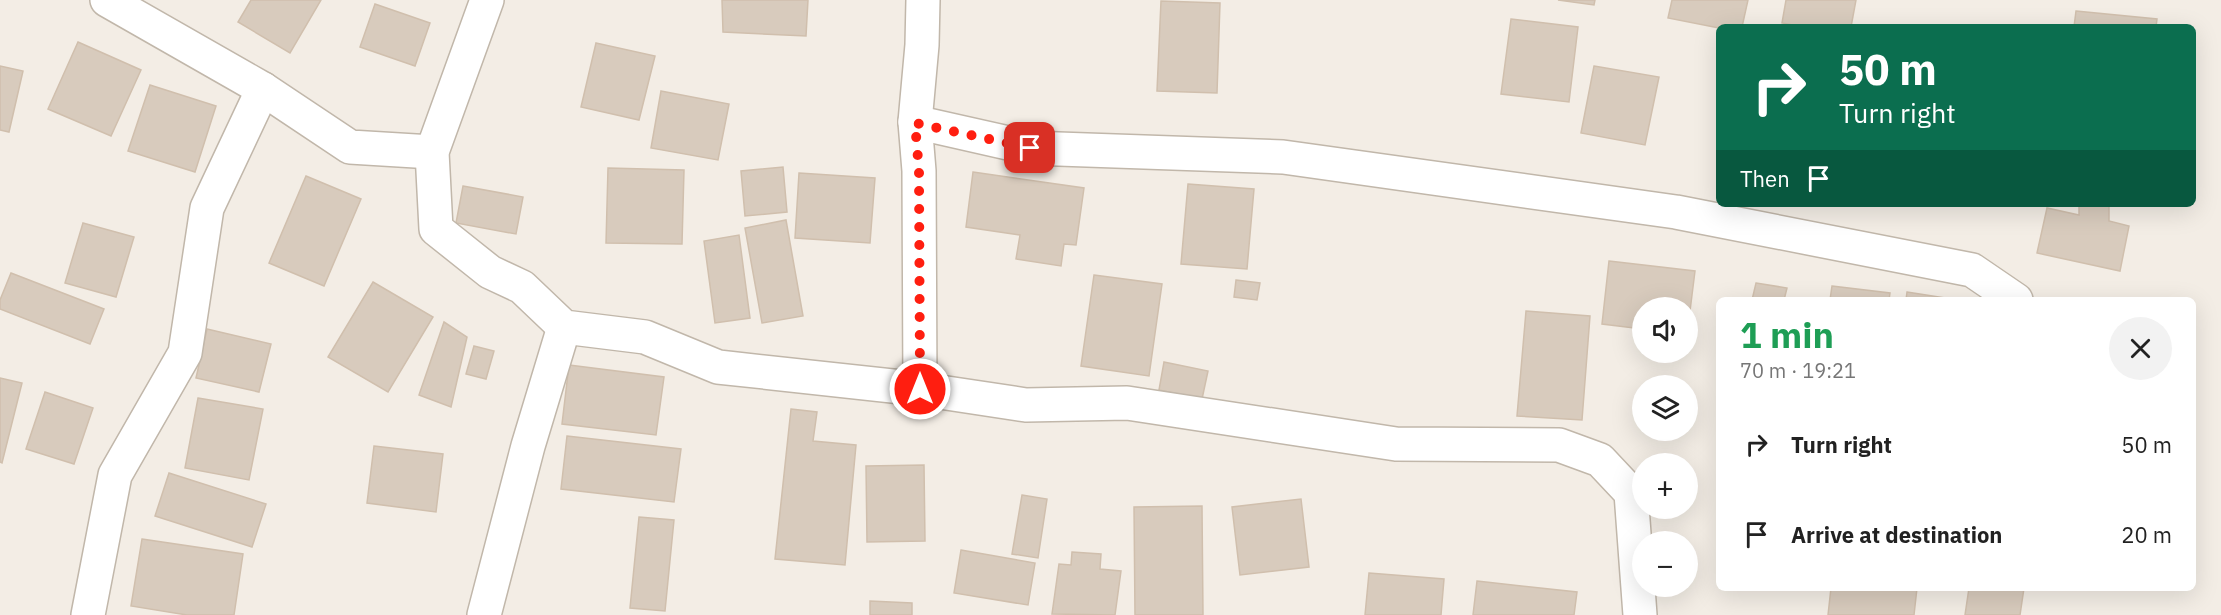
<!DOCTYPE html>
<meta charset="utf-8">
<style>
:root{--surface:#fff;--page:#f2f2f2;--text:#222;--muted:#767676}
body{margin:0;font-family:"IBM Plex Sans",sans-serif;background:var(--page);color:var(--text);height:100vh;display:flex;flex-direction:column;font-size:22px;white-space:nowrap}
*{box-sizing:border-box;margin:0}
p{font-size:20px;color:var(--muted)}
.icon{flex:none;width:33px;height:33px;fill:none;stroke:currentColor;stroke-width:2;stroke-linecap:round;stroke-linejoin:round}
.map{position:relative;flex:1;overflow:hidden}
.sheet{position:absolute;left:1716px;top:297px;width:480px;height:294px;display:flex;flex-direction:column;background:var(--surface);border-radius:9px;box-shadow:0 6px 24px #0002}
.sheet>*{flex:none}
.hud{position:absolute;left:1716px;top:24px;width:480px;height:183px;border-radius:9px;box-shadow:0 6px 24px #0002;background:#0b6e4f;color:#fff;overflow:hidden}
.buttons{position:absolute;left:1632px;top:297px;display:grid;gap:12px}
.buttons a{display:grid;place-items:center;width:66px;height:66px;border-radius:50%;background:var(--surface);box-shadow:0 6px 24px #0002;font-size:30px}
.pin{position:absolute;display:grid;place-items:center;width:51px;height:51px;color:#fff;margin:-26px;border-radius:12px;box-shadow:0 3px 9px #0006}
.me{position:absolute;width:66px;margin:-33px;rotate:0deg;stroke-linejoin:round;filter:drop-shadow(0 0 4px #0008)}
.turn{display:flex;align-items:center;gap:21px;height:126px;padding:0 24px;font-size:27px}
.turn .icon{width:78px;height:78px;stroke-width:2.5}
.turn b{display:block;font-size:42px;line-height:51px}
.then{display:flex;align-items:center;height:57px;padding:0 24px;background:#0003;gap:12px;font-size:22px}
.round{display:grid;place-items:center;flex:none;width:63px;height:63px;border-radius:32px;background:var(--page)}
.head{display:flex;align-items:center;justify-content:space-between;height:102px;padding:0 24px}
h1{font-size:36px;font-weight:700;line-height:45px;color:#1e9e55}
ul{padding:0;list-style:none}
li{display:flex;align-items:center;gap:18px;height:90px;padding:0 24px}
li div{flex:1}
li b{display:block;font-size:22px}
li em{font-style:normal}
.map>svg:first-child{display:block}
.building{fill:#d8cbbd;stroke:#d0bfad;stroke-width:1.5}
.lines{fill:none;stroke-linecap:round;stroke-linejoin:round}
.street-casing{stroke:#c1b7aa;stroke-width:36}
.street{stroke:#fff;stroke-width:33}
.route{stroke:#ff1e10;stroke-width:10;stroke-dasharray:0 18}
</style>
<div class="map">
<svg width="2221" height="615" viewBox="0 0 2221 615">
<rect width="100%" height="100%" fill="#f3ede5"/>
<g class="building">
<polygon points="251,0 321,0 290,53 238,22"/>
<polygon points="722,0 808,0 806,36 723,32"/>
<polygon points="1558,0 1595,0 1594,5"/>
<polygon points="1672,0 1748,0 1742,27 1719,28 1668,18"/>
<polygon points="1786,0 1856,0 1851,27 1803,27 1782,23"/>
<polygon points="1161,1 1220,3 1217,93 1157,91"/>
<polygon points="375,4 430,23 415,66 360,47"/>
<polygon points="2076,11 2157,19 2156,27 2074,27"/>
<polygon points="1511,19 1578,27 1569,102 1501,94"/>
<polygon points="78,42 141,70 111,136 48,109"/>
<polygon points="596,43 655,56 639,120 581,107"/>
<polygon points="0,66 23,71 9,132 0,130"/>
<polygon points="1594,66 1659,77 1645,145 1581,133"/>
<polygon points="150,85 216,106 195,172 128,151"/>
<polygon points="661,91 729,104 718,160 651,148"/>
<polygon points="783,167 787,212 745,216 741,171"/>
<polygon points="608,168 684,170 682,244 606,243"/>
<polygon points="973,172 1084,188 1076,245 1064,244 1061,266 1016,259 1020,235 966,227"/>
<polygon points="799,173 875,178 870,243 795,238"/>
<polygon points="306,176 361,199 324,286 269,263"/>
<polygon points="1188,184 1254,189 1247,269 1181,264"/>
<polygon points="463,186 523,197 516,234 456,223"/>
<polygon points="2079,204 2109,204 2109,221 2129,226 2120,271 2037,253 2047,208 2079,215"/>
<polygon points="786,220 803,316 762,323 745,228"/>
<polygon points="83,223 134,237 116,297 65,283"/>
<polygon points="739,235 750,318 715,323 704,241"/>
<polygon points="1609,261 1695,271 1688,327 1688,308 1642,308 1642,329 1602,324"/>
<polygon points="11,273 104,309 90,344 0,309 0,300"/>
<polygon points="1094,275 1162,284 1149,376 1081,366"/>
<polygon points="1236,280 1260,283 1257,300 1234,297"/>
<polygon points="373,282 433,317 388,392 328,357"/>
<polygon points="1756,283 1787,288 1784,300 1752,300"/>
<polygon points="1832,286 1890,293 1889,300 1830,300"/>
<polygon points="1907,292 1958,300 1906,300"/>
<polygon points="1526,311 1590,316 1582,420 1517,416"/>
<polygon points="444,322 467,337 451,407 419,395"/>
<polygon points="207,329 271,344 259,392 196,378"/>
<polygon points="474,346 494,351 486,379 466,374"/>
<polygon points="1164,362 1208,371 1202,399 1159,390"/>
<polygon points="569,365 664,377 656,435 562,424"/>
<polygon points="0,378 22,383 2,463 0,462"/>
<polygon points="45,392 93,408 74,464 26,449"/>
<polygon points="198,398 263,409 249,480 185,468"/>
<polygon points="791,409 817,412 813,441 856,445 845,565 775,559"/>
<polygon points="567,436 681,449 674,502 561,489"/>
<polygon points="374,446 443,454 436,512 367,503"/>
<polygon points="924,465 925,541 867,542 866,466"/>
<polygon points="169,473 266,504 252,547 155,516"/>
<polygon points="1022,495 1047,499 1038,558 1012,554"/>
<polygon points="1301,499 1309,567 1240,575 1232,507"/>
<polygon points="1202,506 1203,615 1135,615 1134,507"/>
<polygon points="639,517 674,520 665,611 630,608"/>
<polygon points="142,539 243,554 234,615 187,615 131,606"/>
<polygon points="961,550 1035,563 1028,605 954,593"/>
<polygon points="1072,552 1101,554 1100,569 1121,571 1115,615 1052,614 1059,564 1071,565"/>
<polygon points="1369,573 1444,579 1441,615 1365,615"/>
<polygon points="1477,581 1577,592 1574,615 1473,615"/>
<polygon points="1831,588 1917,588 1914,615 1828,615"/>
<polygon points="1969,588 2024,588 2020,615 1965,615"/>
<polygon points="870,601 912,603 912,615 870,615"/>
</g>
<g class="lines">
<defs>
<g id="street">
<polyline points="107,0 263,89 350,147 432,152"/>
<polyline points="487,0 432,152 436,229 490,272 522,287 564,327 645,337 718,367 920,389 1026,405 1127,403 1396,444 1559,445 1600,460 1631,493 1640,615"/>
<polyline points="915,122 1030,148 1283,157 1676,212 1972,270 2016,300"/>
<polyline points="920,389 919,171 915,122 922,45 923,0"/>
<polyline points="88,615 115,475 185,353 207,208 263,89"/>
<polyline points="484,615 528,446 564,327"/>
</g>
</defs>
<use href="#street" class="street-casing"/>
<use href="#street" class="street"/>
</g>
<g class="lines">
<polyline class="route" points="920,389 919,171 915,123 1030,148"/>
</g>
</svg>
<div class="buttons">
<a><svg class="icon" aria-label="sound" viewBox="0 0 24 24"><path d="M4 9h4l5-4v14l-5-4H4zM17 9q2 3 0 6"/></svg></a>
<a><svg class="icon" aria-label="layers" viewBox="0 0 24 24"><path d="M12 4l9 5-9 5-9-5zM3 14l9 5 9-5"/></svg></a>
<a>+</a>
<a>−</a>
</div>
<div class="pin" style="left:1030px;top:148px;background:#d93025"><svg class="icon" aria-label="arrive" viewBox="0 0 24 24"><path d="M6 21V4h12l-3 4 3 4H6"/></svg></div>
<svg class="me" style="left:920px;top:389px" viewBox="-20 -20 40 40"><circle r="17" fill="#ff1e10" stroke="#fff" stroke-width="3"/><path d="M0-11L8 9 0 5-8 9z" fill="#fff"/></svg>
<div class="hud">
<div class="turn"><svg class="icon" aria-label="right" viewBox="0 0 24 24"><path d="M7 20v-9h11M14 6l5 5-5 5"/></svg><div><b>50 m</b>Turn right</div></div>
<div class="then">Then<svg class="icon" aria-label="arrive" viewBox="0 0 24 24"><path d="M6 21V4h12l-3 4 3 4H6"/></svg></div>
</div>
<section class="sheet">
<div class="head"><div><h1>1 min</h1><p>70 m · 19:21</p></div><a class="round"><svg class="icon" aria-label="close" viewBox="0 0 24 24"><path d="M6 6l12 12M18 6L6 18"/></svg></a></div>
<ul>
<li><svg class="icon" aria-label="right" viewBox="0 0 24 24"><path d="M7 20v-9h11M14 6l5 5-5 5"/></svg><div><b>Turn right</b></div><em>50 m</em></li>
<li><svg class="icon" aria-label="arrive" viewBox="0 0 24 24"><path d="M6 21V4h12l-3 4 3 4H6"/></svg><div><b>Arrive at destination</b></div><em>20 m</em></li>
</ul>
</section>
</div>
